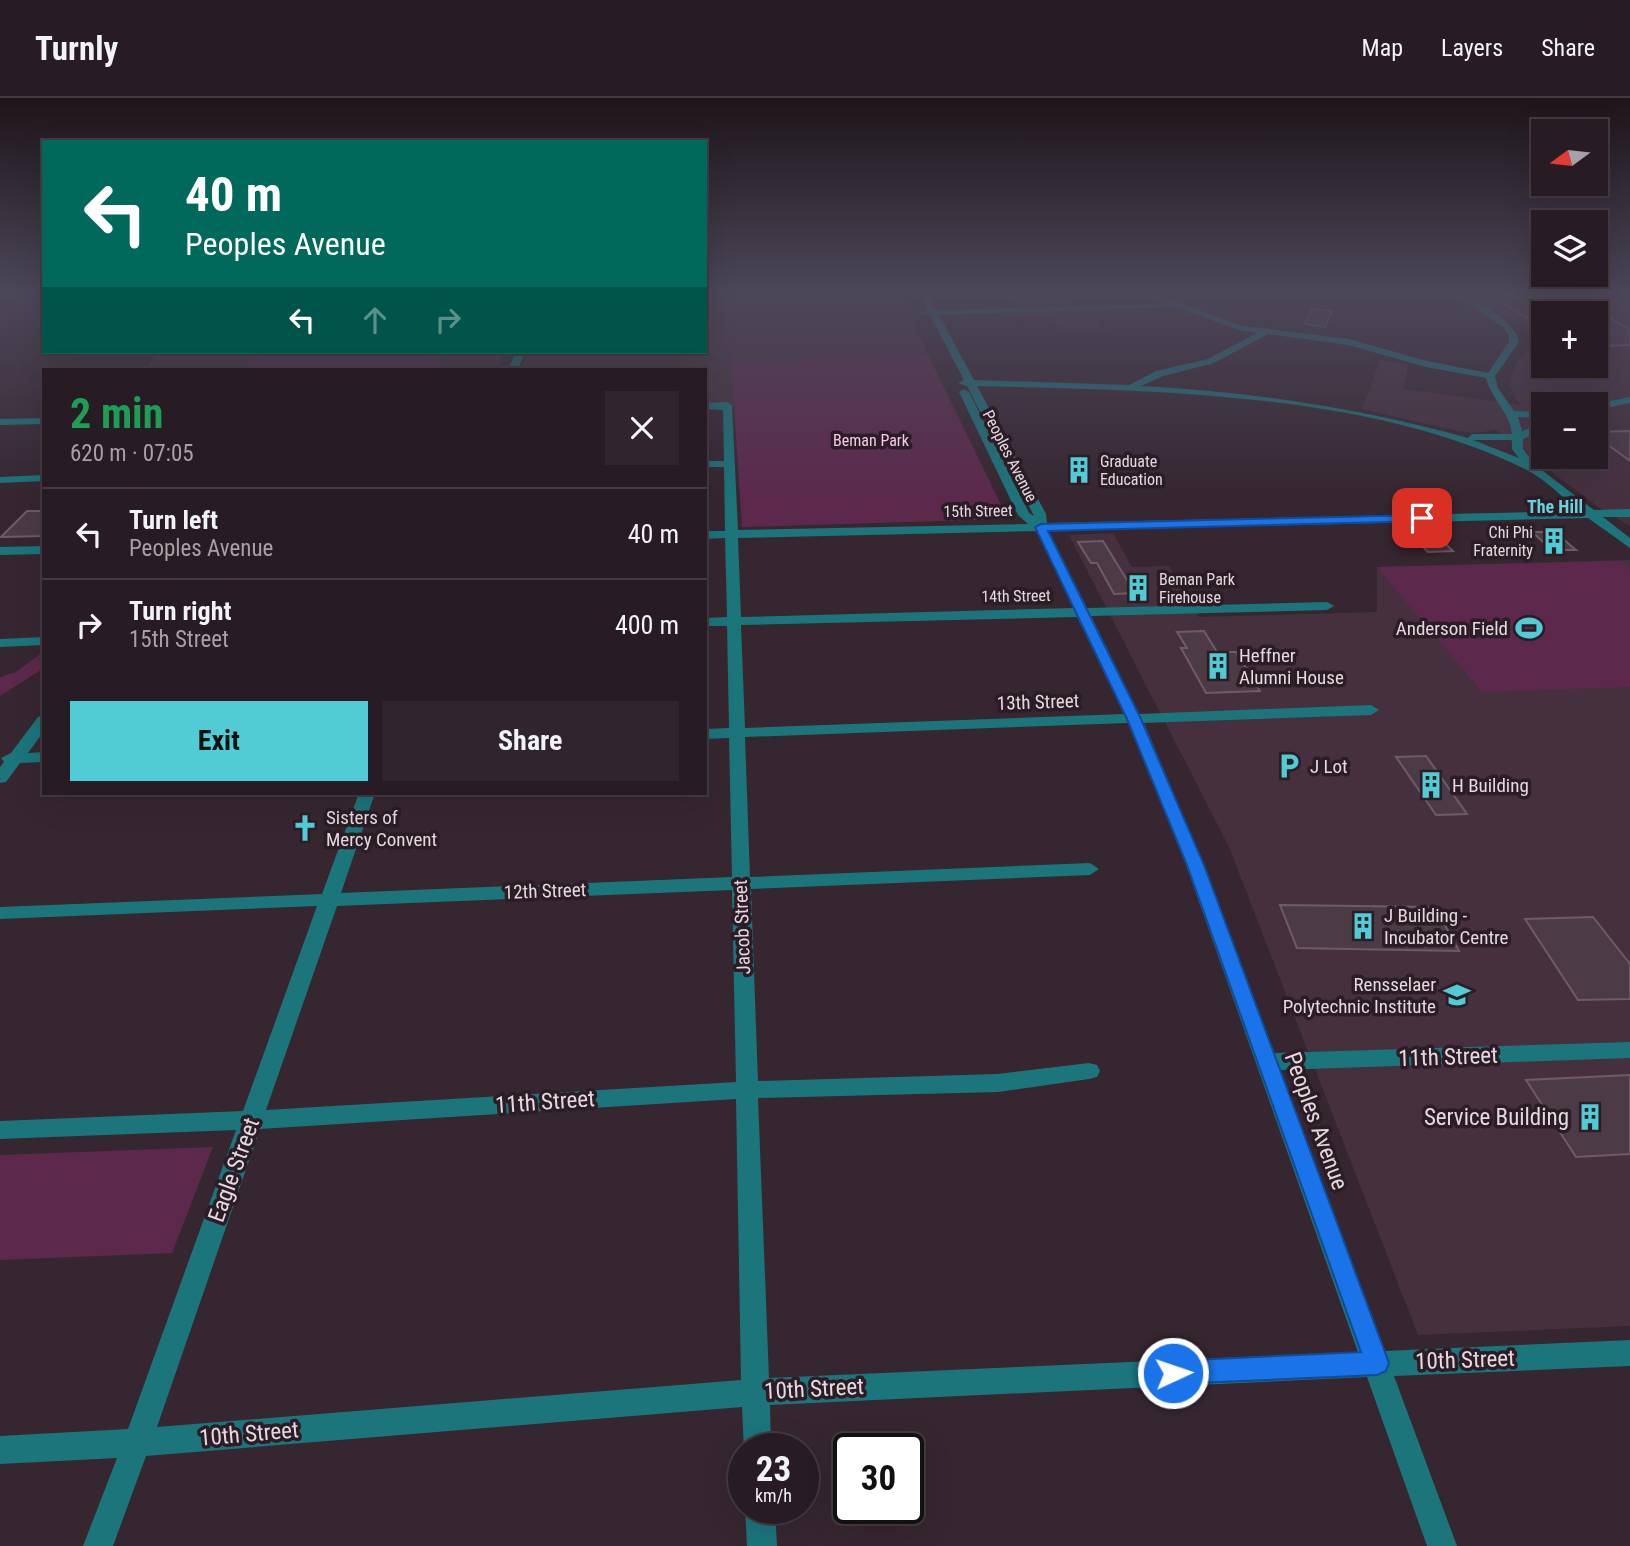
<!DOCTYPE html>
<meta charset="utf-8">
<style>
:root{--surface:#281c24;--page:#30252c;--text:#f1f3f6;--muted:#a5a1a6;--line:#443a41;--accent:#51ccd4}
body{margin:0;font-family:"Roboto Condensed",sans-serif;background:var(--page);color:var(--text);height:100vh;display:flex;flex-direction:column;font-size:26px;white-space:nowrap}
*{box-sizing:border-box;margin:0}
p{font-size:23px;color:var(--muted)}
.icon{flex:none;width:38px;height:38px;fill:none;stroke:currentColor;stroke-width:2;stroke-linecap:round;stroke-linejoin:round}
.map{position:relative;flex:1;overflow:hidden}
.details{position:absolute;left:42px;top:270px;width:665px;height:427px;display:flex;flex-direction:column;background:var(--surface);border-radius:0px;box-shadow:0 7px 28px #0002,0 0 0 2px var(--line)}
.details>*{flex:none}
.guide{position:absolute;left:42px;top:42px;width:665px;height:214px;border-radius:0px;box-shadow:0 7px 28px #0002,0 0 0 2px var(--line);background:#00695c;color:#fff;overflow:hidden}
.needle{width:46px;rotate:255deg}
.tools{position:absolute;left:1531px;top:21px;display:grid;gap:14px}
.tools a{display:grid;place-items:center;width:77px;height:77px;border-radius:0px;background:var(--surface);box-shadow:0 7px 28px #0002,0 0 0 2px var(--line);font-size:35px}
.speed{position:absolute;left:728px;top:1335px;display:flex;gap:14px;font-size:35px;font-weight:700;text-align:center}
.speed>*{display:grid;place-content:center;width:91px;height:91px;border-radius:50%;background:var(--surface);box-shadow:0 7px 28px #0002,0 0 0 2px var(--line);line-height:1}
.speed small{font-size:18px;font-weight:400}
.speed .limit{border:4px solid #111;border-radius:10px;background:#fff;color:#111}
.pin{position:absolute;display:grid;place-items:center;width:60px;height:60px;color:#fff;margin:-30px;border-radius:14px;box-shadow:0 4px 10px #0006}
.me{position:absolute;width:77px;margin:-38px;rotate:87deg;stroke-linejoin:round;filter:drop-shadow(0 0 5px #0008)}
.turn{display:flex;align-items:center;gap:24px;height:147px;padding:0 28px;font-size:32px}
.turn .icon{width:91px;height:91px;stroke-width:2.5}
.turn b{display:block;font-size:49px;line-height:60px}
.lanes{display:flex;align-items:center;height:66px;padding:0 28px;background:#0003;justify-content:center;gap:35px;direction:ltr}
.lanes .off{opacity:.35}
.round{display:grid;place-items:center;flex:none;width:74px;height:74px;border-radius:0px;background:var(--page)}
.headline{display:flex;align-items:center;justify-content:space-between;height:119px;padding:0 28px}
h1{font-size:42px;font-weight:700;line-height:52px;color:#1e9e55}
.primary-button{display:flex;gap:14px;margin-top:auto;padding:14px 28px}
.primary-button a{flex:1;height:80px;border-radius:0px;background:var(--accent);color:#111;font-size:28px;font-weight:700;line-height:80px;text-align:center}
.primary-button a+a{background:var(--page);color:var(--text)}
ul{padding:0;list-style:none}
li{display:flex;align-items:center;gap:21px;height:91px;padding:0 28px;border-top:2px solid var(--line)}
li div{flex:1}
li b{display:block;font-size:26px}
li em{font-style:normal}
header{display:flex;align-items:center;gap:42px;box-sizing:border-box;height:98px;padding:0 35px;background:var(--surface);border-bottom:2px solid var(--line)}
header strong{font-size:33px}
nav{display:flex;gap:38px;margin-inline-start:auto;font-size:24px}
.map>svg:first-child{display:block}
.built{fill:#46303e;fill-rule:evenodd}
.green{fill:#5c294d}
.building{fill:#4c3a45;stroke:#6e5b67;stroke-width:2}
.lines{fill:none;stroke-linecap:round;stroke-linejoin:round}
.minor{fill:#1b757b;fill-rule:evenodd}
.route{fill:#1a73e8;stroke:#114b97;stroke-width:2}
.labels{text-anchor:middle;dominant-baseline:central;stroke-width:7;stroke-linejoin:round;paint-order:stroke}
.far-park-label{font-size:16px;fill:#f5cae5;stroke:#2c1c26}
.far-street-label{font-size:16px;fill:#e4d9df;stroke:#2c1c26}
.far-poi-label{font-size:16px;fill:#e4d9df;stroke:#2c1c26;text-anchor:start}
.far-neighbourhood-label{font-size:18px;font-weight:bold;fill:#67d3da;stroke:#2c1c26}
.poi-label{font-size:19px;fill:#e4d9df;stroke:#2c1c26;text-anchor:start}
.street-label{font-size:19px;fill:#e4d9df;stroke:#2c1c26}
.near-street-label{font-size:23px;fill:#e4d9df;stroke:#2c1c26}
.near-poi-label{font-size:23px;fill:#e4d9df;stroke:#2c1c26;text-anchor:end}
</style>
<header>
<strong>Turnly</strong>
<nav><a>Map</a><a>Layers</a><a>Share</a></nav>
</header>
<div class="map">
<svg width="1630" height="1448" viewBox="0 0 1630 1448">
<rect width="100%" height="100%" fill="#362630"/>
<g class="built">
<polygon points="705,195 901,195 928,257 731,262 735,309 705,309 705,271 521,271 528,254 705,254"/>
<polygon points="1007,195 1062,195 1073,211 1088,210 1106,232 1061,233 1047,215 1022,215"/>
<path d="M1445,195H1630V428L1598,409L1496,332L1476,335L1458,333L1362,311L1380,262L1408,267L1404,291L1521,307L1513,297L1509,283L1518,262L1535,246L1533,239L1512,222ZM1544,215H1596V268H1544ZM1544,306H1596V359H1544Z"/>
<polygon points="158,254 505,254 498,271 146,271"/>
<polygon points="1113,435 1132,469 1169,468 1199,519 1377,514 1377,469 1630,462 1630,1228 1418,1237 1229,749 1069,437"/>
</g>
<g class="green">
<polygon points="276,254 440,254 440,271 243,271 253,260"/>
<polygon points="928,257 1008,421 742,429 731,262"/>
<polygon points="1621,463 1630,472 1630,589 1482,594 1377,469"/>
<polygon points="44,553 44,570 0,598 0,579 16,574"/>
<polygon points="213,1049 172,1155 0,1162 0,1057"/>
</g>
<g class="building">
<polygon points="1566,197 1630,231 1630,247 1602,248 1596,244 1596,215 1544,215 1544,230 1494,200"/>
<polygon points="1312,211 1332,213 1325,229 1305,226"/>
<polygon points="1630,333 1630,363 1596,338 1596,334"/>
<polygon points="27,413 44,413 44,438 1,439"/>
<polygon points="1432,432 1453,453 1428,454 1407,433"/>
<polygon points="1532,434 1555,434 1576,452 1552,452"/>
<polygon points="1103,443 1135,495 1114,496 1097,465 1091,465 1078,444"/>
<polygon points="1204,533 1217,554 1236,554 1260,593 1206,595 1181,550 1187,550 1177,534"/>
<polygon points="1426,658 1467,716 1436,717 1396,659"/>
<polygon points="1280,807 1435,809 1459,853 1297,850"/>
<polygon points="1593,819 1630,866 1630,901 1578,902 1525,821"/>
<polygon points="1630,977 1630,1056 1576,1059 1526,982"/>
</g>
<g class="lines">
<g class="minor">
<path d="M919,195H927L936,212L1166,206L1140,195H1153L1243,228L1349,241L1427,263L1488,275L1509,244V238L1504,230L1453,195C1470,195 1518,226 1519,244L1495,278L1498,290L1514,313L1544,314V320L1518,319L1522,333L1544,325V332L1523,341V351L1535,367L1594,412L1630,411V419H1603L1630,440V450L1588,420L1049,433L1087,510L1327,504L1334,508L1327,512L1091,518L1139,616L1371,607L1379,612L1371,617L1144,625L1204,767L1274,955L1630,944V960L1280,972L1385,1253L1630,1242V1268L1394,1278L1457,1448H1427L1367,1279L770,1307L771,1351H744V1353L742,1309L146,1358L113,1448H83L117,1360L0,1366V1338L128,1331L236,1032L0,1041V1023L243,1013L317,808L0,821V809L322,796L359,695H375L341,795L732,779L729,640L705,641V631L729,630L727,528H705V520L727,519L725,440L705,441V433H725L724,369H705V363H724L723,312L705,311V305L727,304L732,307L738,432L1028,426L1018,417L959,294L964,291L969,294L1029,415L1034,418L967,288L958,285L964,282L930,217L918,215L928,212ZM1175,209L1239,232L1257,235L1208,261L1156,273L1129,287L974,282L939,217ZM1268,236L1348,247L1426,269L1486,280C1491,301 1510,314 1512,336H1472L1468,340C1360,310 1253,294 1141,288L1163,278L1214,265ZM977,288C1149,292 1369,294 1525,371C1544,380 1562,399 1579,413L1047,425L1046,416ZM1473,342H1512V351L1519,360ZM1037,433L1074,510L741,519L738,440ZM1077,519L1124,616L745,630L741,527ZM1128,625L1186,767L1358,1254L769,1280L758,1000L998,994L1089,981L1097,979L1100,973L1097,967L1089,965L998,976L758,983L751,791L1090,777L1099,771L1090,765L750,779L745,639ZM732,792L736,984L266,1012L337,808ZM736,1001L741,1282L157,1329L260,1031Z"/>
<polygon points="516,254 525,254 518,271 508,271"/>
<polygon points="1630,299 1630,305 1596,312 1595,306"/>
<polygon points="44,320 44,326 0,327 0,321"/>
<polygon points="44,377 44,383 0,385 0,379"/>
<polygon points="44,448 44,456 0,457 0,449"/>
<polygon points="44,539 44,547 0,549 0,541"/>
<polygon points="44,617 44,633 28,655 44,654 44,664 20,665 6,684 0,685 0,669 4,664 1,660 11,655 38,619"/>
<polygon points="745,1410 775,1410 777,1448 747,1448"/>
</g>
</g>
<linearGradient id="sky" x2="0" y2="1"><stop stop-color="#1e151a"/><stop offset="0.49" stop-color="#4c4759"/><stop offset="1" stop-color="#4c4759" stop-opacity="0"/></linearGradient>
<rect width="1630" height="398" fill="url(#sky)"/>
<polygon class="route" points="1422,417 1427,420 1425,423 1048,433 1141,621 1204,767 1389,1265 1386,1273 1377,1277 1173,1286 1164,1283 1161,1275 1164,1266 1173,1263 1361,1254 1187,767 1127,621 1035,429 1041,426"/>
<defs>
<symbol id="building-bare" viewBox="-9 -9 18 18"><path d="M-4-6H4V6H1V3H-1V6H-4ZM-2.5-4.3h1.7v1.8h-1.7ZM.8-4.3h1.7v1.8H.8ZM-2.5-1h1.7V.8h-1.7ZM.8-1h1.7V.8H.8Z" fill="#51ccd4" stroke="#2c1c26" stroke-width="2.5" paint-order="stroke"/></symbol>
<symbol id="stadium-bare" viewBox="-9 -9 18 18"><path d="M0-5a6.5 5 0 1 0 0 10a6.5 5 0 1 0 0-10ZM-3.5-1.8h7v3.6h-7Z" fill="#51ccd4" stroke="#2c1c26" stroke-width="2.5" paint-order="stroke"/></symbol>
<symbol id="parking-bare" viewBox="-9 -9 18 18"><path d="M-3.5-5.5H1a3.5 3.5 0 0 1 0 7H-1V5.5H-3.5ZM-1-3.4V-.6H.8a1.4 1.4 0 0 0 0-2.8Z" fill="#51ccd4" stroke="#2c1c26" stroke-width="2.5" paint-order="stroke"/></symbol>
<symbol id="church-bare" viewBox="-9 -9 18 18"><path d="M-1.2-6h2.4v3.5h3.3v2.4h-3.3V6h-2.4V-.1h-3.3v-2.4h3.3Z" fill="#51ccd4" stroke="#2c1c26" stroke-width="2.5" paint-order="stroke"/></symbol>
<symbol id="university-bare" viewBox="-9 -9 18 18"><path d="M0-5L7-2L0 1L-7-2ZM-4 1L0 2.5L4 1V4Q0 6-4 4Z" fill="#51ccd4" stroke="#2c1c26" stroke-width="2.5" paint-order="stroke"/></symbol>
</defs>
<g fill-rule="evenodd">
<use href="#building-bare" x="1060" y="353" width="38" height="38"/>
<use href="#building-bare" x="1535" y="424" width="38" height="38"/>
<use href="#building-bare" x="1119" y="471" width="38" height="38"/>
<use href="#stadium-bare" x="1510" y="511" width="38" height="38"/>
<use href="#building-bare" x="1199" y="549" width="38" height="38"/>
<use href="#parking-bare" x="1270" y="649" width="38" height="38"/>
<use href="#building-bare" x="1412" y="668" width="38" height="38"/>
<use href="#church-bare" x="286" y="711" width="38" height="38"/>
<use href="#building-bare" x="1344" y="809" width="38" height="38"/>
<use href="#university-bare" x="1438" y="878" width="38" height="38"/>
<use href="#building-bare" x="1571" y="1000" width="38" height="38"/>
</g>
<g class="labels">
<g class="far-park-label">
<text x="871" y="342">Beman Park</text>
</g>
<g class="far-street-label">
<text transform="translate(1010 358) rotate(63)">Peoples Avenue</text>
<text transform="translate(978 413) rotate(-1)">15th Street</text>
<text transform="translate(1016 498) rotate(-1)">14th Street</text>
</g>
<g class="far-poi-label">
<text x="1100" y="363">Graduate<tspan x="1100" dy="18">Education</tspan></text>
<text x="1533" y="434" text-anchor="end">Chi Phi<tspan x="1533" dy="18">Fraternity</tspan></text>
<text x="1159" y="481">Beman Park<tspan x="1159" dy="18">Firehouse</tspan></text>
</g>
<g class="far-neighbourhood-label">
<text x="1555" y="408">The Hill</text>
</g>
<g class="poi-label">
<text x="1508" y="530" text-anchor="end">Anderson Field</text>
<text x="1239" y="557">Heffner<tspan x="1239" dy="22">Alumni House</tspan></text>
<text x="1310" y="668">J Lot</text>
<text x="1452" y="687">H Building</text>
<text x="326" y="719">Sisters of<tspan x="326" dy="22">Mercy Convent</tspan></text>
<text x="1384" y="817">J Building -<tspan x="1384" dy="22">Incubator Centre</tspan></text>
<text x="1436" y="886" text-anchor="end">Rensselaer<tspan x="1436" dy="22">Polytechnic Institute</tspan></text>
</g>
<g class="street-label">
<text transform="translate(1038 604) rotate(-2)">13th Street</text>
<text transform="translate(545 793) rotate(-2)">12th Street</text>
<text transform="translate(742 829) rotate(-92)">Jacob Street</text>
</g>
<g class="near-street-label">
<text transform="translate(1448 959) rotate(-2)">11th Street</text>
<text transform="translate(545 1004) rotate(-4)">11th Street</text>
<text transform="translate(1316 1023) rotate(70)">Peoples Avenue</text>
<text transform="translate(234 1072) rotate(-70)">Eagle Street</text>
<text transform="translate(1465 1262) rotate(-2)">10th Street</text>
<text transform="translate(814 1291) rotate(-3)">10th Street</text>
<text transform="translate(249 1336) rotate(-5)">10th Street</text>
</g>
<g class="near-poi-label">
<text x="1569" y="1019">Service Building</text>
</g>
</g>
</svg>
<div class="tools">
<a><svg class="needle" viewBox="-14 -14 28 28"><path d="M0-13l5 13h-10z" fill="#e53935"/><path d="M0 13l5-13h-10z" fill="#a5a1a6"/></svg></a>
<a><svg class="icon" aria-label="layers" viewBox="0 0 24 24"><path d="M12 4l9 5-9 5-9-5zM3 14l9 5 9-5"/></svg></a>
<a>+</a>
<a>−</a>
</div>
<div class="speed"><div>23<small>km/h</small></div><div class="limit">30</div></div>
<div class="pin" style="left:1422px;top:420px;background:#d93025"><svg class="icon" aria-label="arrive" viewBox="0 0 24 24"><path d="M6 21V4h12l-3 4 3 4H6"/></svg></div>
<svg class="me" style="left:1173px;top:1275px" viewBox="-20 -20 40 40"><circle r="17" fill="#1a73e8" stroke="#fff" stroke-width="3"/><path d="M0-11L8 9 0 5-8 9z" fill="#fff"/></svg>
<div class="guide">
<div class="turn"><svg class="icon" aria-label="left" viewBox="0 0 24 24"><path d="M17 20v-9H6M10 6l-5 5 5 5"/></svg><div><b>40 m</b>Peoples Avenue</div></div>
<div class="lanes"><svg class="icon" aria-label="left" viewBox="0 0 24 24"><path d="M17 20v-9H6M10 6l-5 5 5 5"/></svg><svg class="icon off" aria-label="ahead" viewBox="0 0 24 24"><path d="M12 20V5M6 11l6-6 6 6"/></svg><svg class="icon off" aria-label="right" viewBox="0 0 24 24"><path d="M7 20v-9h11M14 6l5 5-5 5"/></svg></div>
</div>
<section class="details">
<div class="headline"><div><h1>2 min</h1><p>620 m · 07:05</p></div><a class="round"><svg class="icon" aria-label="close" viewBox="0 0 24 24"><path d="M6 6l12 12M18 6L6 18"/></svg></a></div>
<ul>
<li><svg class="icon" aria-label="left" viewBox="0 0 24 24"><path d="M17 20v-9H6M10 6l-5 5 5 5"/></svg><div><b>Turn left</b><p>Peoples Avenue</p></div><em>40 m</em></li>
<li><svg class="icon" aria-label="right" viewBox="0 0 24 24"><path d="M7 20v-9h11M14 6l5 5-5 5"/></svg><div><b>Turn right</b><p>15th Street</p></div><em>400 m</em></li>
</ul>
<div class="primary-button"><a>Exit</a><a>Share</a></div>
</section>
</div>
